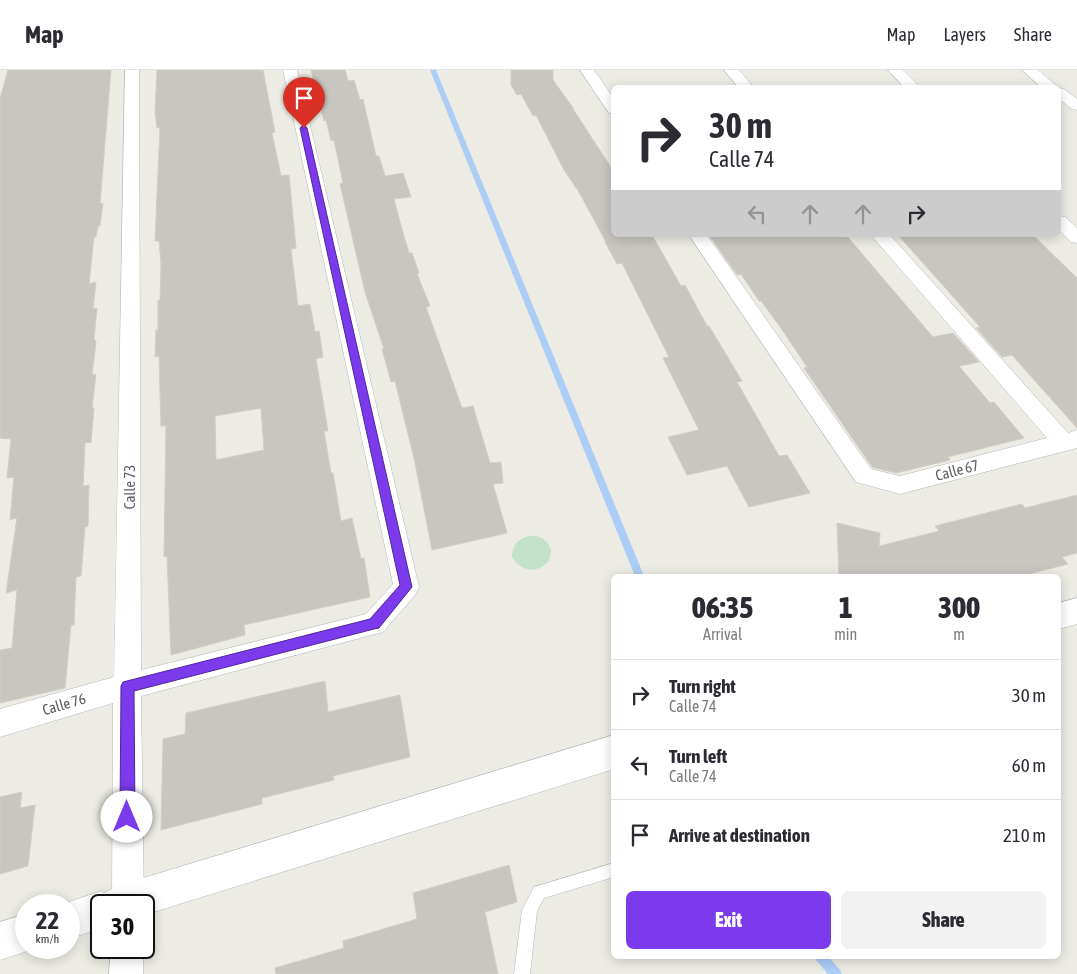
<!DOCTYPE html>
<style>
:root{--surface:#fff;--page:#f2f2f3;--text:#2b2b33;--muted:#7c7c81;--line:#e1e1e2;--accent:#7c3aed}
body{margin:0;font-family:"Asap Condensed",sans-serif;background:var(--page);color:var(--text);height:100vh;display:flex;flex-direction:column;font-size:19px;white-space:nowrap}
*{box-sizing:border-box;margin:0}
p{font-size:16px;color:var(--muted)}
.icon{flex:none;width:28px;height:28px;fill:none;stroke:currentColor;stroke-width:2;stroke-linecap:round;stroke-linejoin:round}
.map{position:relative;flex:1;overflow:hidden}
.details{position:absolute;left:611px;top:504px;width:450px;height:385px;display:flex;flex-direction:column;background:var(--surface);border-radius:8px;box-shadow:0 2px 12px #0003}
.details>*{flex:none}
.top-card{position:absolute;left:611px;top:15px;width:450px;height:152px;border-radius:8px;box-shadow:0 2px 12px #0003;background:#fff;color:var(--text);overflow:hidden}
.speed{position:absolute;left:15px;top:824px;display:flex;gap:10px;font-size:25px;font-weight:700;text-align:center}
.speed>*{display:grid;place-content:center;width:65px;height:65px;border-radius:50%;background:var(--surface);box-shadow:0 2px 12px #0003;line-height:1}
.speed small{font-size:12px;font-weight:400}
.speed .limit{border:2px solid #111;border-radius:8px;background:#fff;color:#111}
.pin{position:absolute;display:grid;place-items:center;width:42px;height:42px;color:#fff;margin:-51px -21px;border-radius:50% 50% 50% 0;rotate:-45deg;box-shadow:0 0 5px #0007}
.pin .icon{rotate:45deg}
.me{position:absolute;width:55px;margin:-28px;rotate:0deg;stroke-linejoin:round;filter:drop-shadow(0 0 4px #0008)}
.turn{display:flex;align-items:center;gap:18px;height:105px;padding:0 15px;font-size:22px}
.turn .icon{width:65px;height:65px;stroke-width:2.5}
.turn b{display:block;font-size:35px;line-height:42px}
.lanes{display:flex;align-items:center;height:48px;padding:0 15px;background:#0003;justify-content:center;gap:25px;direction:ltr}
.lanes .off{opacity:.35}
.eta{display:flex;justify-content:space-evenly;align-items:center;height:85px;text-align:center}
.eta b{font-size:30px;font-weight:800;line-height:35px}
.cta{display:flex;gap:10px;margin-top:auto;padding:10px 15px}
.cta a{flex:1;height:58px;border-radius:8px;background:var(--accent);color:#fff;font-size:20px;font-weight:800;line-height:58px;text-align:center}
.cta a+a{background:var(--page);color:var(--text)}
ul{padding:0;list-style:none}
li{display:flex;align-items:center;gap:15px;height:70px;padding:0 15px;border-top:1px solid var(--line)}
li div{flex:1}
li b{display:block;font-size:19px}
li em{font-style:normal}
header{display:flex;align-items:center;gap:30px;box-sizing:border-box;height:70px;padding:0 25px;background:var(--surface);border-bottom:1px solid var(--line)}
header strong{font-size:24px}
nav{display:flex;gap:28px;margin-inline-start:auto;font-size:18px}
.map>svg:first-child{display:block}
.green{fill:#c4e2c7}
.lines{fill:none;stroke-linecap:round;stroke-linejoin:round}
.stream{fill:#accdf5;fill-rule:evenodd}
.building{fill:#c9c6c1;stroke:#d1cec3;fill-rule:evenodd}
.service-casing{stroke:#b5b6ba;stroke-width:1}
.minor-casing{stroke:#b5b6ba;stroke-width:1}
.tertiary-casing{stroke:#b5b6ba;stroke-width:1}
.service{fill:#fff;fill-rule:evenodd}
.minor{fill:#fff;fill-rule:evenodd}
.tertiary{fill:#fff;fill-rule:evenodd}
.route{fill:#7c3aed;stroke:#51269a}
.labels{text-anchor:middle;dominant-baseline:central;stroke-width:4;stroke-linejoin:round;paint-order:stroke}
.street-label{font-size:15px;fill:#5c5f63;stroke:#fff}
</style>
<header>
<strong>Map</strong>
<nav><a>Map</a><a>Layers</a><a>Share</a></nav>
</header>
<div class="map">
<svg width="1077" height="904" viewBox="0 0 1077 904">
<rect width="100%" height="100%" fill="#edece4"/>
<path class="green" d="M528,466C539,465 547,469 551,480L549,491C537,504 521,502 512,487C512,475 517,470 528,466Z"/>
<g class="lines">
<g class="stream">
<polygon points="430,0 436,0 644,506 635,506"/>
<polygon points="814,886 828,886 840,900 842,904 828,904 816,890"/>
</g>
</g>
<g class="building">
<polygon points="8,0 111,0 100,134 103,133 100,156 98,156 96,167 94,167 89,214 96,212 93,239 97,238 94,269 96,272 92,305 96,304 92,338 94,338 91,372 85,373 83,416 89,415 88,456 85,457 81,506 76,507 74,555 71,555 65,618 0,633 0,580 12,578 17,520 6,523 17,448 10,450 14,407 7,408 11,369 0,368 0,29"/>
<path d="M157,0H263L275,62L272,63L281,106L289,105L296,178L291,179L298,236L310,234L315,262L319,261L323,287L316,289L328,361H324L331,403H333L341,451L352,448L361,489L364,488L370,527L244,555L245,565L171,585L167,486L164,487L166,356H161L159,286L155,287L156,260H158V230H160L161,194L159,171H155L160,57L157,58L155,42ZM261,338L264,380L216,390L215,346Z"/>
<polygon points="311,0 345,0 348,11 354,10 360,30 363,29 376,86 379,86 385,106 403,103 411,127 394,129 401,156 409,183 412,183 419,203 417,204 430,236 426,237 462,338 473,336 490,393 501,392 503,413 493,414 507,463 432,480 414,388 395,311 391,312 382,279 384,279 365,222 340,114 343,113 334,70 331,71 326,50 324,51"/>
<polygon points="511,0 553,0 553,10 574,39 573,39 614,102 614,165 652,165 681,216 685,215 707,256 709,256 742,311 737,312 779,386 787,385 810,423 749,437 727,396 687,405 668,367 699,360 663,288 669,287 622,193 617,194 605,172 606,172 579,122 564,100 536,45 533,46 521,24 517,25 511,15"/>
<polygon points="709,165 846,165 933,267 953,263 979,292 959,296 990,333 994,332 1024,368 948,387 950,390 896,403 872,397 804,298 807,297 781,258 761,231 759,231 741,204 737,205"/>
<polygon points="898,165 1033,165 1077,208 1077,358 1012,285 1002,287 976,258 980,257"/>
<polygon points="1077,425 1077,483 1062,487 1068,494 1021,506 839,506 837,453 880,463 879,476 939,461 935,456 1022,434 1025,438"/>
<polygon points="325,611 328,642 400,625 410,687 333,706 334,710 262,728 262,734 161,760 163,669 185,664 186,643"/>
<polygon points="22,722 20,738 35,735 28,796 0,804 0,727"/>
<polygon points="509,795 517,832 485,842 498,904 276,904 275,898 344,878 343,871 417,849 413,823"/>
</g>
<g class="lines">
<defs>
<polygon id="service" points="614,793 614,807 544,828 537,841 530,904 514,904 522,840 534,817"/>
<g id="minor">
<polygon points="125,0 139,0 141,600 366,544 393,514 283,0 297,0 419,517 415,525 383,562 141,626 144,835 144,836 112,835 113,633 0,667 0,639 114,607"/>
<polygon points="580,0 594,0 614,29 614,44 609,43"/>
<polygon points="724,0 739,0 754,18 739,18"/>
<polygon points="888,0 903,0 921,18 905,18"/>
<polygon points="1022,0 1038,0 1059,18 1064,19 1077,29 1077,40 1072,39 1059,29 1059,18 1042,18"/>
<polygon points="1059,146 1065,147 1077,158 1077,173 1071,172 1059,160"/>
<polygon points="689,165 707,165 871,399 900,406 1047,368 871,165 890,165 1068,363 1077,360 1077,378 900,424 856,412"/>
<polygon points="111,878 143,878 143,904 109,904"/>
</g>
<g id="tertiary">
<polygon points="1077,528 1077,554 1059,559 1059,533"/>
<polygon points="614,665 614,699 144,845 144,835 101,835 101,858 69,869 69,835 60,835 101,821 104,823 117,816"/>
<polygon points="26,844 26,878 37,878 0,890 0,852"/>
</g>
</defs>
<use href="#service" class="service-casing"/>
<use href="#minor" class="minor-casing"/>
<use href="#tertiary" class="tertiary-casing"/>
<use href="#service" class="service"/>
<use href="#minor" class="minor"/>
<use href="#tertiary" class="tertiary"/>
</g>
<polygon class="route" points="304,55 307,58 412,517 379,558 374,559 134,621 135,747 132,752 127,754 122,752 120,747 121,616 123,612 370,549 400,515 300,58"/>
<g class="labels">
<g class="street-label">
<text transform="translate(957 400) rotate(-15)">Calle 67</text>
<text transform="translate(129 417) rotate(-90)">Calle 73</text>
<text transform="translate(64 634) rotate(-16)">Calle 76</text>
</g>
</g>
</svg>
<div class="speed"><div>22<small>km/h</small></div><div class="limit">30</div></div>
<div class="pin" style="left:304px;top:58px;background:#d93025"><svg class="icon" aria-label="arrive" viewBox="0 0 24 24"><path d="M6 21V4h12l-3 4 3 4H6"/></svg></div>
<svg class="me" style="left:127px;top:747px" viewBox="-20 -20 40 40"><circle r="19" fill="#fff"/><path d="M0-13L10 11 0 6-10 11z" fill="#7c3aed"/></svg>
<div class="top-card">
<div class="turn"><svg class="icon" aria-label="right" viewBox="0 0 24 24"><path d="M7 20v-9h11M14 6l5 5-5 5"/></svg><div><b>30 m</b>Calle 74</div></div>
<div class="lanes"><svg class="icon off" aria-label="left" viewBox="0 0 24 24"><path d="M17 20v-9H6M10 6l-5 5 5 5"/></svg><svg class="icon off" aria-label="ahead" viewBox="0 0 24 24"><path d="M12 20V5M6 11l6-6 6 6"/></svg><svg class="icon off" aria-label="ahead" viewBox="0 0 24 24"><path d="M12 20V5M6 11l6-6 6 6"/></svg><svg class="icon" aria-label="right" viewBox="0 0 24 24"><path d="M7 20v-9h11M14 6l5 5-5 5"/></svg></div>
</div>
<section class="details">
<div class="eta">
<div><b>06:35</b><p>Arrival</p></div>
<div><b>1</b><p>min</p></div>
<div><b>300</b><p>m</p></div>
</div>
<ul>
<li><svg class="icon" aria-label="right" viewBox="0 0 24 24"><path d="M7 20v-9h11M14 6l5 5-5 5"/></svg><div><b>Turn right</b><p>Calle 74</p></div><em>30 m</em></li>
<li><svg class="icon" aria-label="left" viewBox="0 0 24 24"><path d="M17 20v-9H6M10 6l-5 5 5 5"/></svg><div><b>Turn left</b><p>Calle 74</p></div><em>60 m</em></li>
<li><svg class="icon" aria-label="arrive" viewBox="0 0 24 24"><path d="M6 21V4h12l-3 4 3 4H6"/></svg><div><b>Arrive at destination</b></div><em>210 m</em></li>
</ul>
<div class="cta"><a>Exit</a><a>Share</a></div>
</section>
</div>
